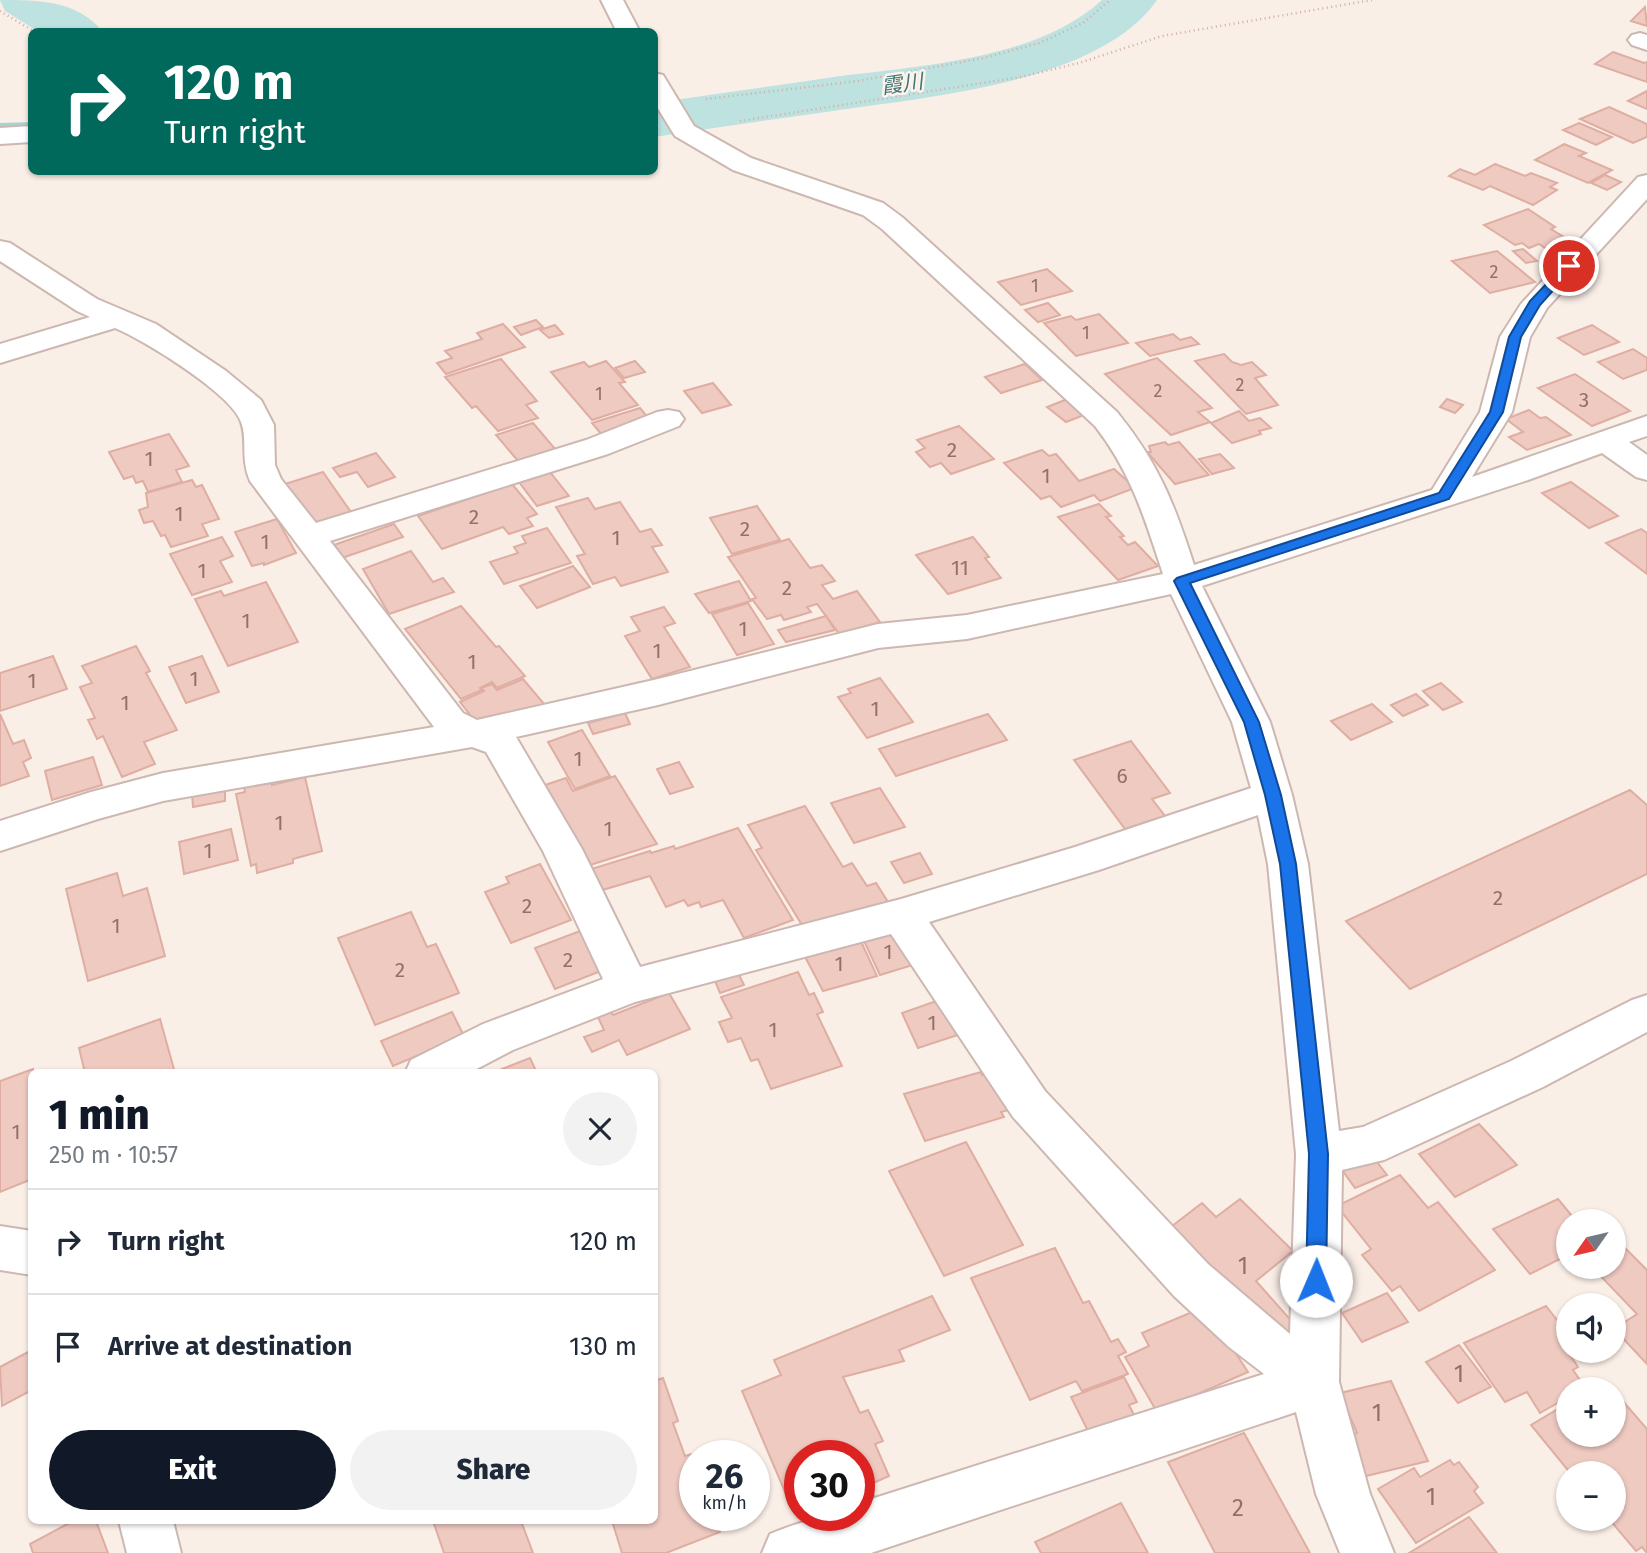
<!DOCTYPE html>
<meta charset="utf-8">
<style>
:root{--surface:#fff;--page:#f2f2f3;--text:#1f2937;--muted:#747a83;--line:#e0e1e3;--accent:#111827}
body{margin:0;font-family:"Fira Sans","Noto Sans JP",sans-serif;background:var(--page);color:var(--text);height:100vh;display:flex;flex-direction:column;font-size:26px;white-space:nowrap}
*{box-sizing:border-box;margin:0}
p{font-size:23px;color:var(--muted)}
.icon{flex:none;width:38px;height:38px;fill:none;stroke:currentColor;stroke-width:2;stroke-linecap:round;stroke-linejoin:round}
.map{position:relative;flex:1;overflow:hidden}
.sheet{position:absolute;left:28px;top:1069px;width:630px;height:455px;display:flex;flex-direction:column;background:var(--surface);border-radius:10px;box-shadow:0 2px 5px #0004}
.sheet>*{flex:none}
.guide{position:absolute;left:28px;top:28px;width:630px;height:147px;border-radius:10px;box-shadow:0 2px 5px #0004;background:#00695c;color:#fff;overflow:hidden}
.needle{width:46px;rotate:236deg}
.controls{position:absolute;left:1556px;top:1209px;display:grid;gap:14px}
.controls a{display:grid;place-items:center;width:70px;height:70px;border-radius:50%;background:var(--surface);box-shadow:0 2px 5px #0004;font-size:35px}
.speed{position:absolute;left:679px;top:1440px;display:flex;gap:14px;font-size:35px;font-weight:700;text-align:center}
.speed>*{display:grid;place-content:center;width:91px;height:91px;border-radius:50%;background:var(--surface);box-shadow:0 2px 5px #0004;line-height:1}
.speed small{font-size:18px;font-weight:400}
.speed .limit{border:10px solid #d22;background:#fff;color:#111}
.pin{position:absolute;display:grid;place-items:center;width:60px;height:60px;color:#fff;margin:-30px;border:4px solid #fff;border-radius:50%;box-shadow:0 2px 7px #0007}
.me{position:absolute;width:77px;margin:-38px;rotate:1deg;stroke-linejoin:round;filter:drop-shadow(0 0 5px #0008)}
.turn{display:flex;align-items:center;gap:24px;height:147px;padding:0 21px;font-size:32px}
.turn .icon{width:91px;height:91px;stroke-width:2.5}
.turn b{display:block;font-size:49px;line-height:60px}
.round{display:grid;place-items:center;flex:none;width:74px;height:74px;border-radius:37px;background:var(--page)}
.headline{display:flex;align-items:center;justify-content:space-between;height:119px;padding:0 21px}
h1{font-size:42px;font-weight:800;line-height:52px;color:var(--accent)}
.button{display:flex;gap:14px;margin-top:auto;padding:14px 21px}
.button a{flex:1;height:80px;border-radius:42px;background:var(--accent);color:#fff;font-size:28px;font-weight:800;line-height:80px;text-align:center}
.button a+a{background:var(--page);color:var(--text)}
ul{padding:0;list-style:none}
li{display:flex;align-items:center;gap:21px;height:105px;padding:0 21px;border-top:2px solid var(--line)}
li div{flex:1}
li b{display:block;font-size:26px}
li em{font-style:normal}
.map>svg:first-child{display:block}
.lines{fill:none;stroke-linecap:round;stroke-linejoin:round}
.stream{fill:#a4d3d1;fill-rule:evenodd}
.river{fill:#bde2e0;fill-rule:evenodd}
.building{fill:#eecac1;stroke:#dfada2;stroke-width:2}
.street-casing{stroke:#cdb7b1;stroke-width:4}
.path{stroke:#d2ada4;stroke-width:2.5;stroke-dasharray:1 3.5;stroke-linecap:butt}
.street{fill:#fff;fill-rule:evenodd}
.route{fill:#1a73e8;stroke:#114b97;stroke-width:2}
.labels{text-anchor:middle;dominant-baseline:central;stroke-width:5;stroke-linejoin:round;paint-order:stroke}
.far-number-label{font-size:18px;fill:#91716a}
.far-water-label{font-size:21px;font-style:italic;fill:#427674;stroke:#fdf3ed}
.number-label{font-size:21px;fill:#91716a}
.near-number-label{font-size:24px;fill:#91716a}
</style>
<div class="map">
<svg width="1647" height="1553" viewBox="0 0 1647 1553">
<rect width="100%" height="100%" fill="#faefe7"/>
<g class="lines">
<polygon class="stream" points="32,122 32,128 0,129 0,123"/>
<g class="river">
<path d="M0,0C39,0 77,0 103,32H39L5,11Z"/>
<path d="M1102,0H1157C1100,83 927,97 833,111C774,119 714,128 654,137V103C714,94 774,86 834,77C918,66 1037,60 1102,0Z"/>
</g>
</g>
<g class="building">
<polygon points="1645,7 1647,26 1631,21"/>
<polygon points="1613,52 1644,63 1647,62 1647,82 1595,64"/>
<polygon points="1647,91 1647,109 1628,101"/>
<polygon points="1609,107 1647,124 1647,137 1633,143 1580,119"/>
<polygon points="1579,123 1612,137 1596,145 1563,130"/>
<polygon points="1564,144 1586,153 1579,156 1612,170 1588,183 1535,160"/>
<polygon points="1495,164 1525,176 1531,173 1557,183 1550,187 1557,190 1533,205 1490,186 1483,190 1449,176 1460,169 1475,175"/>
<polygon points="1605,175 1621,182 1607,190 1591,183"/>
<polygon points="1528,209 1555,227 1551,229 1577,245 1552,253 1539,244 1529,248 1522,243 1515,245 1484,225"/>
<polygon points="1523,249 1537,261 1526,263 1513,251"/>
<polygon points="1497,251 1535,282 1490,293 1452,261"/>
<polygon points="1047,269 1072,291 1021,305 998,282"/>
<polygon points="1048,303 1060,315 1038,322 1025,310"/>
<polygon points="1099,314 1128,343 1076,356 1044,323 1071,316 1076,320"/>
<polygon points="536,320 543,327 521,335 514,327"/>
<polygon points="503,324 525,347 446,374 437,363 452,358 445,351 482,339 477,333"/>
<polygon points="555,325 563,334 549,338 540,330"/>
<polygon points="1592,325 1619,342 1584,355 1558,338"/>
<polygon points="1173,334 1180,340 1191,337 1199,344 1150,356 1136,343"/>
<polygon points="1633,349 1647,358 1647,370 1623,379 1598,362"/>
<polygon points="1224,354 1232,362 1241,365 1252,362 1266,375 1255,378 1278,405 1246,414 1195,361"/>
<polygon points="1157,358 1212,408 1198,412 1210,422 1171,435 1105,374"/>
<polygon points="501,359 537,401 526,405 538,418 498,431 476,406 472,408 445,377"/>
<polygon points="606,361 625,382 619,383 638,405 592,420 551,372 584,362 589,367"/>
<polygon points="635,361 645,372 624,378 615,368"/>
<polygon points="1025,364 1042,380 1001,393 985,377"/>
<polygon points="1575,374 1630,411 1592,426 1538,388"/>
<polygon points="713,383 731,405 702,413 684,391"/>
<polygon points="1447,399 1463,405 1455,413 1440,407"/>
<polygon points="1065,400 1084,415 1066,422 1047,407"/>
<polygon points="640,408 650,420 602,435 592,423"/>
<polygon points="1529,410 1540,418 1546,417 1571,435 1527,450 1509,437 1523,432 1506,419"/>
<polygon points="1239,411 1249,421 1260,418 1271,428 1259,431 1261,434 1232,443 1211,423"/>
<polygon points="533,423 556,450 519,462 496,435"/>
<polygon points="959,426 994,459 951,474 941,463 930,467 916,452 925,448 917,440"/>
<polygon points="169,434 189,466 176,470 182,482 148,492 143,481 136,483 133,476 124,479 109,452"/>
<polygon points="1165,442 1168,445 1179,442 1209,475 1175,484 1147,452 1151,452 1149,446"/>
<polygon points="1042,450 1049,456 1056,454 1079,481 1114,469 1135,488 1100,501 1094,495 1061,507 1050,496 1041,499 1004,463"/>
<polygon points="376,453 395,477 368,487 357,472 340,477 333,468"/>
<polygon points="1220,454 1234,468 1212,474 1199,459"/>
<polygon points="323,472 353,515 315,528 285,484"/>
<polygon points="550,472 569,496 537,506 519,482"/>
<polygon points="192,480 196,487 202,485 219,519 202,524 208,536 171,547 165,535 161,536 153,521 144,523 139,510 148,507 146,493"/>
<polygon points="1571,482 1618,516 1589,528 1542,493"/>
<polygon points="512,484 537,514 527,518 533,526 509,534 503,527 442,549 418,516"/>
<polygon points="588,498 595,509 620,502 640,532 651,529 662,545 652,547 668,572 621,586 615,577 593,584 577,556 585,554 556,507"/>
<polygon points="1099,504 1111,516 1106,517 1124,536 1120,537 1128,545 1135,542 1158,566 1118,580 1058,517"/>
<polygon points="757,506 780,540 732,554 710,518"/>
<polygon points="277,519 296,553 264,565 264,563 252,566 235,532"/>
<polygon points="394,524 403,537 339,559 331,546"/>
<polygon points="547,528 571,563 504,584 490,562 518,553 514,547 526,543 522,536"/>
<polygon points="1641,529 1647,533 1647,574 1606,543"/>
<polygon points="222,537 233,556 220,561 232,582 192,595 170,554"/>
<polygon points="973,537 989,557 985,558 1001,578 948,594 916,555"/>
<polygon points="789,539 810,568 822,565 835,581 822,585 833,599 857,591 880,622 840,635 817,604 807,607 811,612 784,620 781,615 767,619 752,599 756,598 728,557"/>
<polygon points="411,551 433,582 443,578 454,592 389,614 363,569"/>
<polygon points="573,566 590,587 537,608 520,586"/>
<polygon points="739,581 751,601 709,613 695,594"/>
<polygon points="266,582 298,642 228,666 195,599 221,591 224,596"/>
<polygon points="748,603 774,644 737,655 712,614"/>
<polygon points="461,606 496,647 499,646 525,676 497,688 492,682 480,688 482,690 461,699 405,629"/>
<polygon points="664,607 675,623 664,627 690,667 652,679 625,636 640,631 631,617"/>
<polygon points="826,616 835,630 786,642 778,630"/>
<polygon points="136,646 150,671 146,673 177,730 144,742 155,764 122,777 103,736 97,739 88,720 95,718 80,687 92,683 82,666"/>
<polygon points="53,656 67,689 0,711 0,673"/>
<polygon points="202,656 219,692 186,703 169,667"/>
<polygon points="880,678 913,722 867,738 838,697 851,693 848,689"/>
<polygon points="523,679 545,705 474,720 460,702 484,691 481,688 492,684 497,690"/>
<polygon points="1441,683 1462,702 1443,710 1423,691"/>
<polygon points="1416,694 1428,705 1403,716 1391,705"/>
<polygon points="1372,704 1392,722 1351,740 1331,721"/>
<polygon points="625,713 630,724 593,734 588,723"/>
<polygon points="0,714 13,744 24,740 31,758 23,762 29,776 0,786"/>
<polygon points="988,714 1007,740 896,776 879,749"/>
<polygon points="582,730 610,776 575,789 548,742"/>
<polygon points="1131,741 1170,793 1152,799 1165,816 1125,829 1074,760"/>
<polygon points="93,757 102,785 52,800 45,771"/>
<polygon points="679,762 693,787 670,794 657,769"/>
<polygon points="615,776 657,844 590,865 539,787 566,778 573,791"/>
<polygon points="305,777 322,851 293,859 293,863 257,873 256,864 251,866 236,794 245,792 244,786 271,779 272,785"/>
<polygon points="225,787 225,801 193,807 192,793"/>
<polygon points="880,788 905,827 854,843 831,803"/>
<polygon points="1630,790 1647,805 1647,874 1410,989 1346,921"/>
<polygon points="805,806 843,867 852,863 867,886 876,883 888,902 802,925 756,850 762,848 748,825"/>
<polygon points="738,828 793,920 744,938 723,900 701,907 699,902 688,906 684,900 666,907 650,876 599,891 588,870 650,851 651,853 674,846 675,849"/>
<polygon points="231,829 238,860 184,874 179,842"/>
<polygon points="920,853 932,874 904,883 891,862"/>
<polygon points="540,864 571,920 511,943 485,892 509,883 506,877"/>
<polygon points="117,873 123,896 147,888 165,956 88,981 66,889"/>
<polygon points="411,912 427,947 436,944 459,993 375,1025 338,938"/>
<polygon points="896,930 913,965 880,975 863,939"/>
<polygon points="580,931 601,971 555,989 535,948"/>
<polygon points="858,935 877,976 823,991 802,951"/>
<polygon points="736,969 744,985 720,993 713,976"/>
<polygon points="798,972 809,995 814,993 823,1012 817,1014 842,1066 771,1089 758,1059 751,1061 741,1038 728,1042 719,1022 732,1018 721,997"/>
<polygon points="669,993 690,1029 627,1055 619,1040 592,1052 584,1037 604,1030 597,1015 610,1010 613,1015"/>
<polygon points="945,998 964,1033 918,1048 902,1013"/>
<polygon points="452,1012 464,1036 393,1066 381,1041"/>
<polygon points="160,1019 175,1073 85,1073 79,1048"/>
<polygon points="530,1058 537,1073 492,1073"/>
<polygon points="33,1069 32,1179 0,1192 0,1081"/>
<polygon points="981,1072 982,1075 990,1072 1016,1108 1001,1112 1004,1117 925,1141 904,1094"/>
<polygon points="1479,1124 1517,1165 1455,1197 1419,1154"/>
<polygon points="966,1142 1023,1245 944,1276 889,1171"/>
<polygon points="1374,1158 1387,1175 1355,1188 1342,1170"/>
<polygon points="1400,1175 1428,1208 1438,1202 1495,1270 1419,1311 1400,1286 1392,1291 1362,1255 1371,1249 1337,1206"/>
<polygon points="1240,1199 1293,1251 1256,1281 1297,1327 1281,1338 1172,1226 1202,1203 1216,1217"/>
<polygon points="1558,1199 1577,1222 1568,1222 1568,1255 1530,1274 1493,1229"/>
<polygon points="1619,1242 1647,1270 1647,1364 1614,1329 1637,1314 1592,1267 1614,1267 1614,1245"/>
<polygon points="1055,1248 1083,1303 1089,1301 1111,1342 1118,1339 1126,1352 1118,1356 1128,1374 1082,1391 1076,1381 1030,1400 971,1278"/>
<polygon points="1387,1293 1408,1322 1362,1342 1342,1313"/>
<polygon points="932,1296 950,1330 899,1350 904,1361 843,1377 860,1413 868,1410 883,1441 875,1444 889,1476 869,1485 878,1505 859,1512 859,1456 800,1456 800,1507 795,1497 788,1499 742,1391 781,1375 774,1360"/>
<polygon points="1546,1306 1568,1334 1567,1351 1578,1367 1573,1370 1585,1387 1568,1390 1568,1397 1540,1413 1527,1392 1505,1402 1464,1343"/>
<polygon points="1202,1308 1212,1317 1248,1372 1157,1412 1125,1357 1149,1346 1142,1333"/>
<polygon points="1459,1345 1491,1387 1458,1403 1426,1362"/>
<polygon points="32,1350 32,1390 2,1406 0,1367"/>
<polygon points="1124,1377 1137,1402 1129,1405 1134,1415 1089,1433 1071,1397"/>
<polygon points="663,1378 678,1421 673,1423 685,1456 692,1454 695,1463 695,1516 714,1516 720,1532 666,1553 622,1553 612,1521 654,1521 654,1381"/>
<polygon points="1391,1381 1428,1461 1366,1476 1348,1436 1357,1433 1340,1393"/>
<polygon points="1614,1391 1647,1429 1647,1553 1642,1547 1636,1551 1609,1519 1614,1519 1614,1474 1571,1474 1531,1425 1568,1403 1568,1435 1614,1435"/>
<polygon points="1244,1433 1310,1553 1215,1553 1168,1462"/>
<polygon points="1450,1460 1454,1465 1459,1462 1478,1487 1474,1491 1483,1503 1416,1543 1378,1489 1414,1468 1420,1477"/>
<polygon points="1121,1503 1148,1553 1041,1553 1035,1542"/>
<polygon points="1469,1517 1497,1553 1409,1553"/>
<polygon points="73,1521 96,1521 108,1553 33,1553 30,1544"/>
<polygon points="433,1521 521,1521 533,1553 444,1553"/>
</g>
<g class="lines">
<defs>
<g id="street">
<polygon points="601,0 623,0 640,32 617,32"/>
<polygon points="1640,33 1647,35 1647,50 1632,45 1628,40 1632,35"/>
<path d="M654,73L663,75L694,126L751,158L883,203L902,217L1117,412C1159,464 1174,503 1194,565L1432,490L1480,412L1500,337L1521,304L1638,177L1647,175V199L1547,308L1530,337L1512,412L1472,477L1647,416V436L1629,442L1647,455V480L1636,477L1602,453L1528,480L1202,586L1270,722L1292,795L1308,864L1339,1131L1363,1127L1511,1061L1632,1000L1647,995V1032L1543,1087L1384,1160L1342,1170L1339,1382L1370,1494L1394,1553H1340L1316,1494L1296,1412L871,1553H762L770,1534C804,1520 822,1516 859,1516V1503L1264,1374L1229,1347L1174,1296L1013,1117L891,934L635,1002L513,1050L469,1073H405L411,1060L483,1024L603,979L543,851L486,752L472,747L163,801L98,819L0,851V821L91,792L163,773L434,727L250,481C240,457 248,441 241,422C232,394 144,340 115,328L0,363V344L90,317L77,311L0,261V241L10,243L97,299L156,324L226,371L261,400L274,425L275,465L281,479L316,523L586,440L657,412L668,410L679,412L684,419L679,426L608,454L330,541L463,713L477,720L658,679L878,624L967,615L1163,574C1145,519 1131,472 1095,426L882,229L863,215L733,170L675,136L654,102ZM1171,594L1232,722L1251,788L1075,847L901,899L640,967L582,849L516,737L658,705L878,648L967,639ZM1258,815L1268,864L1296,1154L1290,1334L1208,1264L1045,1091L929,922L1099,870Z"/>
<polygon points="32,126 32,142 0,144 0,128"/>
<polygon points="0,1226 32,1231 32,1275 0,1270"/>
<polygon points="119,1521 173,1521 181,1553 127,1553"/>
</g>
</defs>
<use href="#street" class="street-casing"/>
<g class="path">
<polyline points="0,11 35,32"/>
<polyline points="706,99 858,81 984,58 1039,43 1083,23 1110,0"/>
<polyline points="740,121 1021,77 1079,63 1162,36 1372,0"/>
</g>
<use href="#street" class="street"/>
</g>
<polygon class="route" points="1565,264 1575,266 1540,305 1521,337 1503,412 1449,499 1190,583 1259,722 1281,795 1296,864 1328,1154 1326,1281 1323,1287 1316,1290 1309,1287 1306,1281 1309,1154 1280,864 1265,795 1244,722 1174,581 1177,578 1439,493 1490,412 1509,337 1530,301"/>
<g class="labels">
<g class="far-number-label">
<text x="1494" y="272">2</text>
<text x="1035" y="286">1</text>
<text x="1086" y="333">1</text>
<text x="1240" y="385">2</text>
<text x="1158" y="391">2</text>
<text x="599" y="394">1</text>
</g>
<g class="far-water-label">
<text transform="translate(902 84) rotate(-8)">霞川</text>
</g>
<g class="number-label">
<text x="1584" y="400">3</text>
<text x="952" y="450">2</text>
<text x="149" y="459">1</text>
<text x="1046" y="476">1</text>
<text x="179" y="514">1</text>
<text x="474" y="517">2</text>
<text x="745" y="529">2</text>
<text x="616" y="538">1</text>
<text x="265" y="542">1</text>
<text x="960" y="568">11</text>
<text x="202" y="571">1</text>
<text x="787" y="588">2</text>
<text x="246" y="621">1</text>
<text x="743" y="629">1</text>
<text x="657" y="651">1</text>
<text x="472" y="662">1</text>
<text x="194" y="679">1</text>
<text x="32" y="681">1</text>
<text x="125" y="703">1</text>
<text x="875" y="709">1</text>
<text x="578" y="759">1</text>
<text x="1122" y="776">6</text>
<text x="279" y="823">1</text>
<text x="608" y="829">1</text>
<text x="208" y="851">1</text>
<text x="1498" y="898">2</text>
<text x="527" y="906">2</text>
<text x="116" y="926">1</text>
<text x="888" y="952">1</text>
<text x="568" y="960">2</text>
<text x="839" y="964">1</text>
<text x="400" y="970">2</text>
<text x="932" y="1023">1</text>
<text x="773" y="1030">1</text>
<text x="16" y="1132">1</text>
</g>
<g class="near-number-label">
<text x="1243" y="1266">1</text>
<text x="1459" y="1374">1</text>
<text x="1377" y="1413">1</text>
<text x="1431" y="1497">1</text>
<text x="1238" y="1508">2</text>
</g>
</g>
</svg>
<div class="controls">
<a><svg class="needle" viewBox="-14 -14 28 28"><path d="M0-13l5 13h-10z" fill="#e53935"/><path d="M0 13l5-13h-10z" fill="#747a83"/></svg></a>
<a><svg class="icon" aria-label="sound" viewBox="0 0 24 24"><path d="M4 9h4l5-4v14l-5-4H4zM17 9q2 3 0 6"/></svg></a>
<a>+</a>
<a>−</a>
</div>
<div class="speed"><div>26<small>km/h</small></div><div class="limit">30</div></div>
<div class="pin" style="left:1569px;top:266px;background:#d93025"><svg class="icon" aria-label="arrive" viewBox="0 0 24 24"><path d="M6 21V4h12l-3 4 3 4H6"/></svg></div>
<svg class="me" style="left:1316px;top:1281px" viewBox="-20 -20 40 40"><circle r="19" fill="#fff"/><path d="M0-13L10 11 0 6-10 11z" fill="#1a73e8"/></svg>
<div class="guide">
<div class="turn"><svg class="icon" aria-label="right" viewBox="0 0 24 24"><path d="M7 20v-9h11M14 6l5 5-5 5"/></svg><div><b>120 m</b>Turn right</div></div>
</div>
<section class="sheet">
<div class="headline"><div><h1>1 min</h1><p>250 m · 10:57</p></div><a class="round"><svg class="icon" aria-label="close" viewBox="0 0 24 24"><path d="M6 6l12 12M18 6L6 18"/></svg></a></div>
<ul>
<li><svg class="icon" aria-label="right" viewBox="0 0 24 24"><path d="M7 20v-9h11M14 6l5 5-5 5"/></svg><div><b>Turn right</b></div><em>120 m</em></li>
<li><svg class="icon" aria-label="arrive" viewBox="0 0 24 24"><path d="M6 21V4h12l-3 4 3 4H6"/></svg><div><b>Arrive at destination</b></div><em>130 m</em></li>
</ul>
<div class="button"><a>Exit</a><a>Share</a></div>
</section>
</div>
